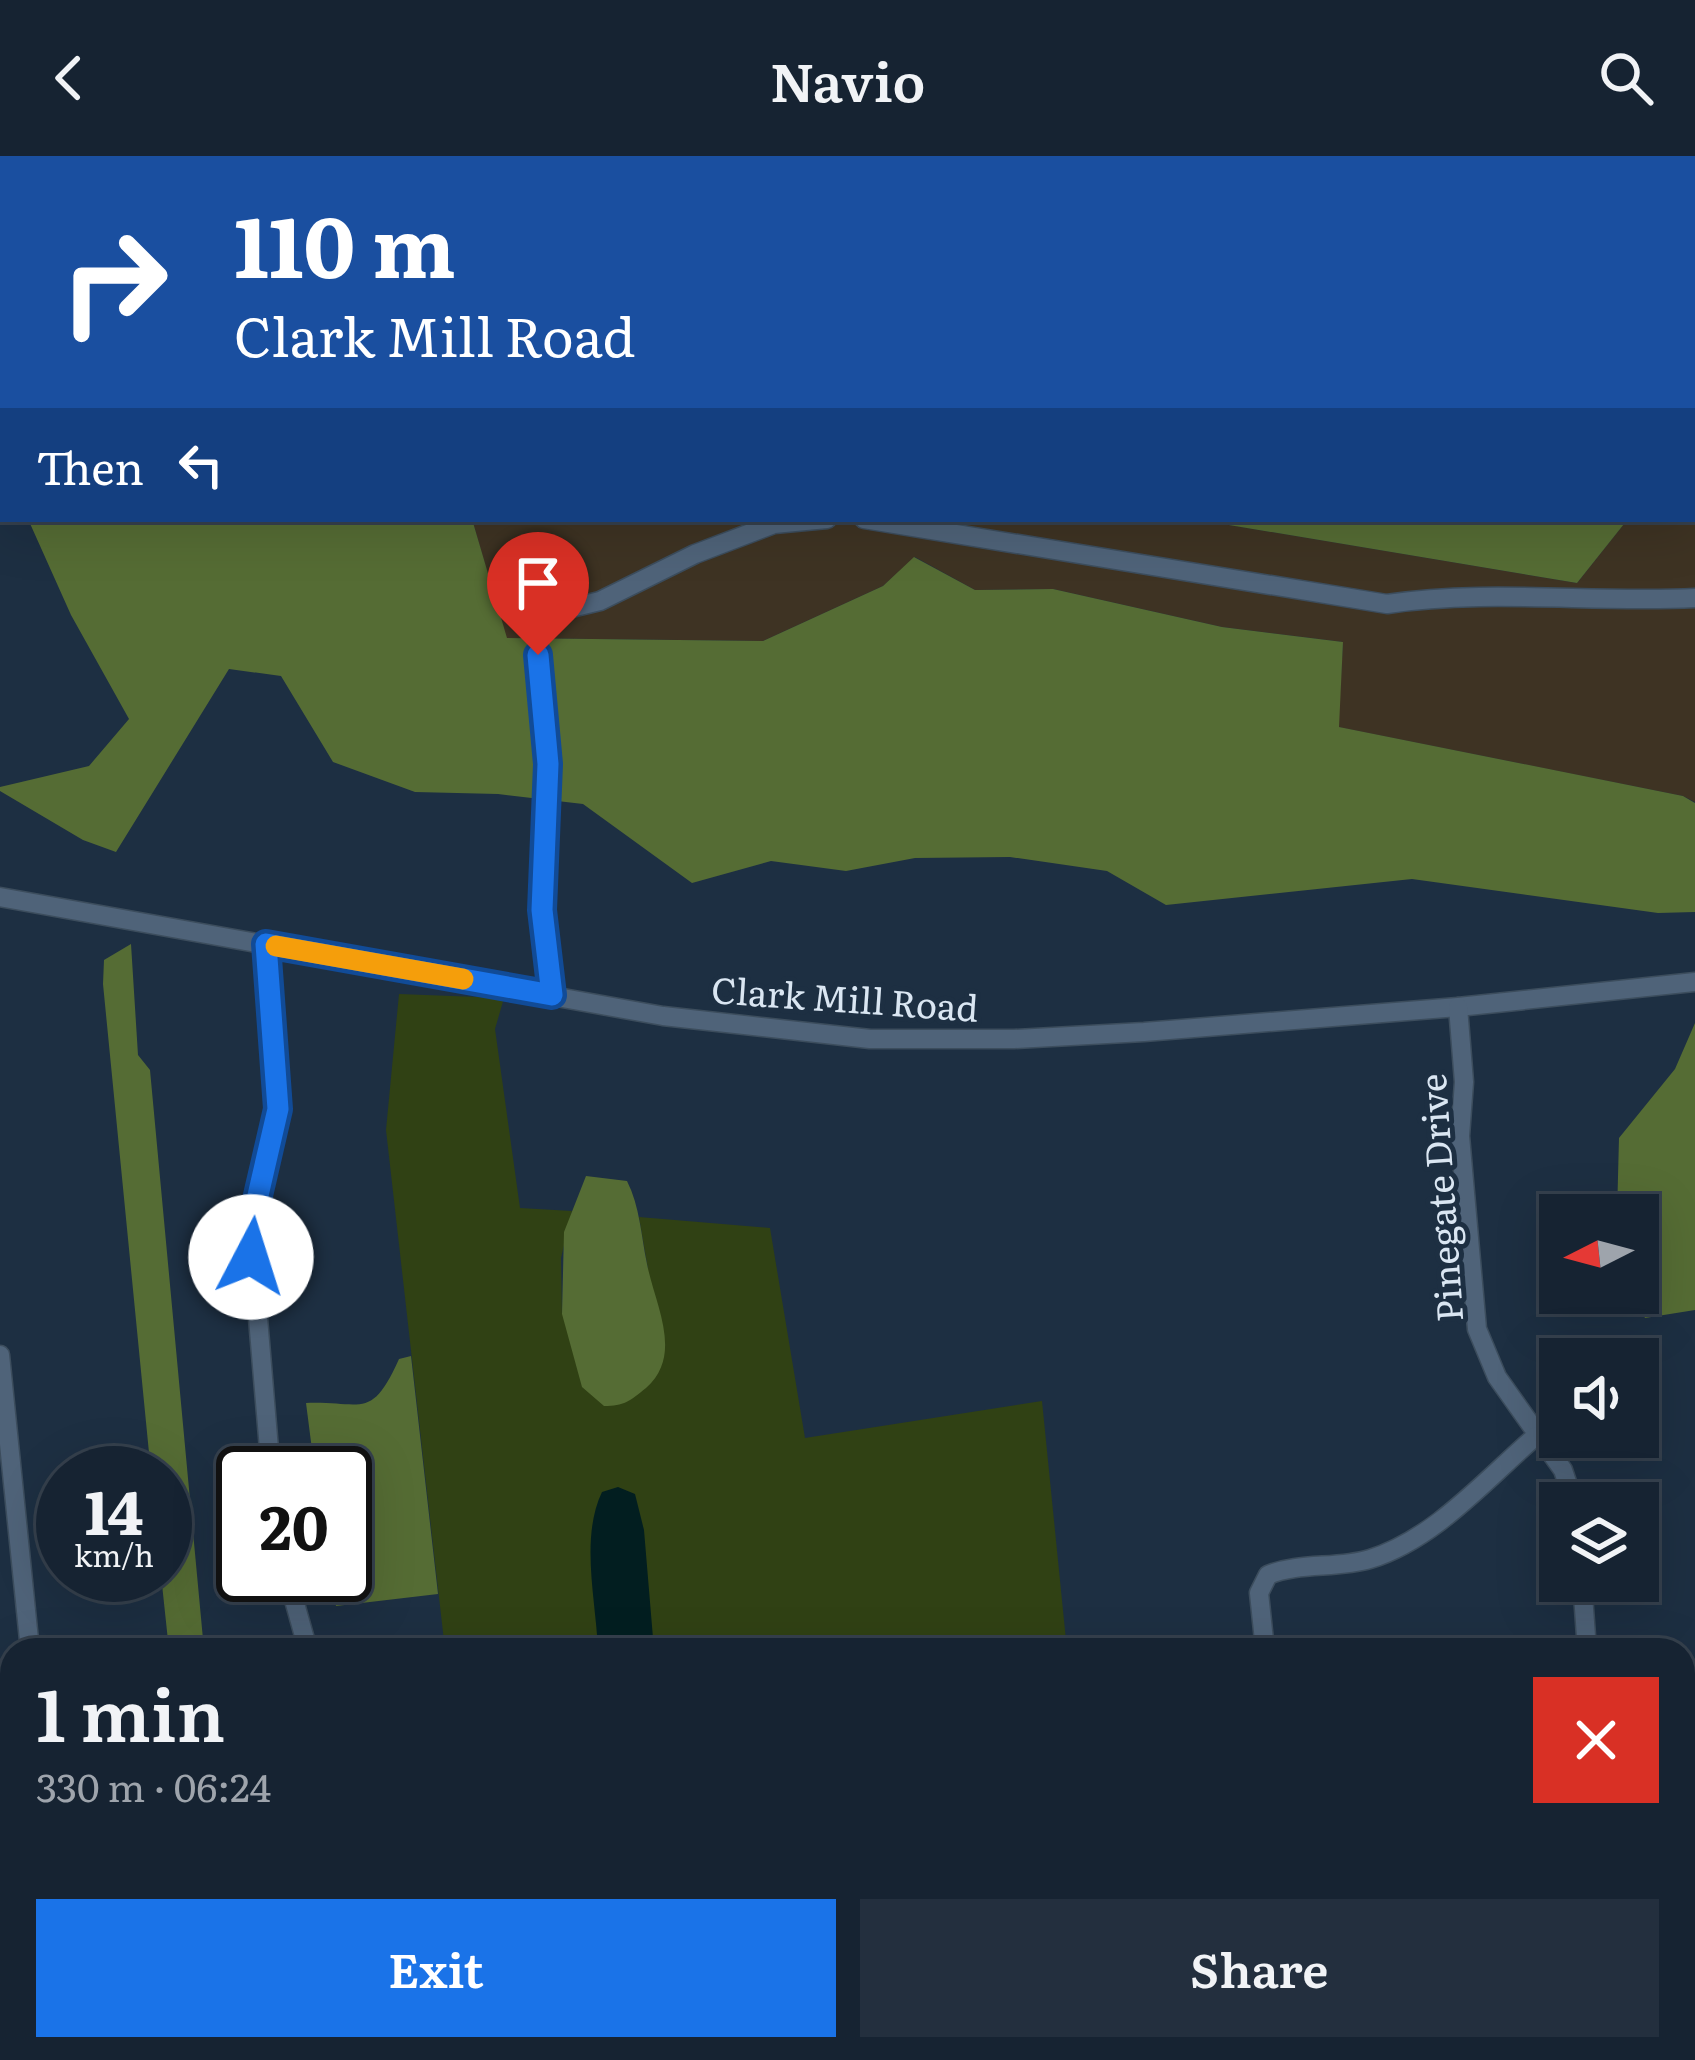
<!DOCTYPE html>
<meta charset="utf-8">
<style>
:root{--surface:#162332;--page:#232f3e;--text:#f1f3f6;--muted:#9ea4ac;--line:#35404d;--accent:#1a73e8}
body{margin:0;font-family:Literata,serif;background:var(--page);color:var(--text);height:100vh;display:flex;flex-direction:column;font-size:45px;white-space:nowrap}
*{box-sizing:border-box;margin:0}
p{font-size:39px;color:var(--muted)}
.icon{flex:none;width:66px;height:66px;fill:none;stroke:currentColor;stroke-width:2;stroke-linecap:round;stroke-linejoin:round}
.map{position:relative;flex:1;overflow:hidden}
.side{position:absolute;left:0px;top:1482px;width:1695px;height:423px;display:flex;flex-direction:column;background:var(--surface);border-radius:36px 36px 0 0;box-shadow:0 12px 48px #0002,0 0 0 3px var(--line)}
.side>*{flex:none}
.hud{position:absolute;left:0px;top:0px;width:1695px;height:366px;box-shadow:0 12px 48px #0002,0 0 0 3px var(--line);background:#1a4fa0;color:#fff;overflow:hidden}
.needle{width:78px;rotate:264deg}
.fabs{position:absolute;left:1539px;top:1038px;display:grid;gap:24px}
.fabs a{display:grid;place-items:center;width:120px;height:120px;border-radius:0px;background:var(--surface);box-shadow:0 12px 48px #0002,0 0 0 3px var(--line);font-size:60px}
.speed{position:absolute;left:36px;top:1290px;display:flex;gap:24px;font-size:60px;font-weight:700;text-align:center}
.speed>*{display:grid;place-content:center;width:156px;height:156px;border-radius:50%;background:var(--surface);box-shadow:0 12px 48px #0002,0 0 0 3px var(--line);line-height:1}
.speed small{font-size:30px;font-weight:400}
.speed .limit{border:6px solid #111;border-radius:18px;background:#fff;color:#111}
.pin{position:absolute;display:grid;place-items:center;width:102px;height:102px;color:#fff;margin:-123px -51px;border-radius:50% 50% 50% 0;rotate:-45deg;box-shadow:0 0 12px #0007}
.pin .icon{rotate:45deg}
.me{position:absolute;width:132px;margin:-66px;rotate:5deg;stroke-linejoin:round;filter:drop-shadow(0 0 9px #0008)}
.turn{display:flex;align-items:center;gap:42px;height:252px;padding:0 36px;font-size:54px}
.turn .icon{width:156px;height:156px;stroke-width:2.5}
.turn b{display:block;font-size:84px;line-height:102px}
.then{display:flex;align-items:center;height:114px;padding:0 36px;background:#0003;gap:24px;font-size:45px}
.round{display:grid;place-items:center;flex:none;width:126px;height:126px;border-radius:0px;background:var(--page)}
.overview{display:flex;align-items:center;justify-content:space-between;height:204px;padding:0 36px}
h1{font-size:72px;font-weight:600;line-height:90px}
.button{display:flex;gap:24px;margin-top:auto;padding:24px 36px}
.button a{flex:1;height:138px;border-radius:0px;background:var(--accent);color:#fff;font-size:48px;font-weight:600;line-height:138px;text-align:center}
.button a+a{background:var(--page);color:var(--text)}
header{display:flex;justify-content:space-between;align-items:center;height:156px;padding:0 36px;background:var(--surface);font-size:54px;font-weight:600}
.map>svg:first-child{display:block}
.industrial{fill:#3e3323}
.green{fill:#304114}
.forest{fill:#556c34}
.water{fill:#021e20}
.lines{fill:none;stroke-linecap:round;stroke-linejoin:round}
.minor-casing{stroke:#3c4d5d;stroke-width:21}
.minor{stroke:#4f6379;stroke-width:18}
.route-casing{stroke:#114b97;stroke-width:30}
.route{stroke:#1a73e8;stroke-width:21}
.slow{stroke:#f59e0b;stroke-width:21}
.labels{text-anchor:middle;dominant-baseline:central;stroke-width:10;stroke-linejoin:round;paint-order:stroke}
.street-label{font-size:36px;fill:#dae6f2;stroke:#1d2f42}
</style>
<header><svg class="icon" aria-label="back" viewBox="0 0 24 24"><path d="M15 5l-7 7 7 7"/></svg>Navio<svg class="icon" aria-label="search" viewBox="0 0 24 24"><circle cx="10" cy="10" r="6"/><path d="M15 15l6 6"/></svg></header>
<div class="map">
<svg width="1695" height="1904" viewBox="0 0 1695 1904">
<rect width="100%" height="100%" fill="#1d2f42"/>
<g class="industrial">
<polygon points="952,0 1695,0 1695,99 1692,3"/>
<polygon points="1695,235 1695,646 1683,640 1338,571 1343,486 1222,471 1053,433 975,434 915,401 883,430 763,485 506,482 472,363 1193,363 1577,427 1628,363 1692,363"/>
</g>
<g class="green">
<polygon points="399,838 504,842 495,873 520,1052 572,1055 561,1102 562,1158 648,1113 639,1061 770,1072 805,1282 1042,1245 1067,1494 445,1494 386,974"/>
<polygon points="264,1893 535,1893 535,1899 475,1904 264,1904"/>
</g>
<g class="forest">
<polygon points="0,0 952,0 952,3 3,3 3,313"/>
<polygon points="28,363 472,363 507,482 763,485 883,430 914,401 975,434 1053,433 1222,471 1343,486 1339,571 1683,640 1695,647 1695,756 1658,757 1412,723 1166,749 1107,715 1010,701 915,702 846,715 771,705 692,727 583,648 498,638 415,636 333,606 281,520 229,513 116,696 83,684 0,635 0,631 89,610 129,563 71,459"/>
<polygon points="1193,363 1628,363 1577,427"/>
<polygon points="131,788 138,899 150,914 204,1494 169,1494 161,1419 165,1419 165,1317 151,1317 103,828 104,804"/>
<polygon points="1695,867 1695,1154 1645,1162 1632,1137 1638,1137 1638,1059 1617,1059 1619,982 1675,913"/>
<path d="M586,1020L627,1025C640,1051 641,1079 647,1108C655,1149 684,1199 646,1232C630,1245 624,1250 604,1250L582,1231L562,1158L564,1076Z"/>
<path d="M411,1200L438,1438L336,1450L331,1419H345V1317H315L306,1247C363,1245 371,1265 399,1203Z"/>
<polygon points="0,1794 12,1797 12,1893 264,1893 264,1904 0,1904"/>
<polygon points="535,1893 617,1893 620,1904 475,1904 535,1899"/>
</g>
<path class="water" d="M618,1331L635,1338L644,1374L654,1494H598C596,1444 580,1382 602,1336Z"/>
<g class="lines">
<defs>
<g id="minor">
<path d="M864,363L1387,448C1488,433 1592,447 1695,442"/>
<polyline points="0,741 663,860 870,883 1014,883 1144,876 1458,851 1695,826"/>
<polyline points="266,788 278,953 251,1079 271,1317"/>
<polyline points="552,839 542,754 548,608 539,537 538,460 600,445 695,398 774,368 827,363"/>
<polyline points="1458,851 1464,926 1460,980 1477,1173 1497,1221 1563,1314 1574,1347"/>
<polyline points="0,1199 30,1494"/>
<polyline points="287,1419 308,1494"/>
<polyline points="1582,1425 1587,1494"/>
<path d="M1265,1494L1259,1437L1268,1419C1299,1406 1337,1413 1370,1403C1435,1383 1486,1323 1536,1280"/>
<polyline points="0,1583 12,1582"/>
<polyline points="782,1893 783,1904"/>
<polyline points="1303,1893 1304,1904"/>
<polyline points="1635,1893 1636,1904"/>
</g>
</defs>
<use href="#minor" class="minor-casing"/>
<use href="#minor" class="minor"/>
</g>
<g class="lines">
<defs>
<polyline id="route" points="251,1101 253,1061 278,953 266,788 552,839 542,754 548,608 538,499"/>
</defs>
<use href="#route" class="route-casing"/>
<use href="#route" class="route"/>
<polyline class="slow" points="276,790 463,823"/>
</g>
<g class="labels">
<g class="street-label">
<text transform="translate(845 841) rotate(4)">Clark Mill Road</text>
<text transform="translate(1439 1042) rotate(-94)">Pinegate Drive</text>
</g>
</g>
</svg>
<div class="fabs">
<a><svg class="needle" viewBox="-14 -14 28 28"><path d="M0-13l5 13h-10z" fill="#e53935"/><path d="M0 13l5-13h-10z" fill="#9ea4ac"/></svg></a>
<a><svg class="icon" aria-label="sound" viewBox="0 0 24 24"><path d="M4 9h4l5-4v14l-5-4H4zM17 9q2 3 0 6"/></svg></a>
<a><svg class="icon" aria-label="layers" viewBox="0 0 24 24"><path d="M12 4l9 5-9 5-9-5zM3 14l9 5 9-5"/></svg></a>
</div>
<div class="speed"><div>14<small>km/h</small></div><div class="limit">20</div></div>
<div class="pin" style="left:538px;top:499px;background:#d93025"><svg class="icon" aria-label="arrive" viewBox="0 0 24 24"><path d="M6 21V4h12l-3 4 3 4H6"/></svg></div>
<svg class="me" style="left:251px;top:1101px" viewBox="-20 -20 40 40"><circle r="19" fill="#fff"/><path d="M0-13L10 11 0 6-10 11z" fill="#1a73e8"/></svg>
<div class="hud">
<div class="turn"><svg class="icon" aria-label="right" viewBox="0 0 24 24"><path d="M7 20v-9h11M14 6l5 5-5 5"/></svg><div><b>110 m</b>Clark Mill Road</div></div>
<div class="then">Then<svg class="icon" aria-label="left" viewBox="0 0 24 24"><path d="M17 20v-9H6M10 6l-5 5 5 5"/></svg></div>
</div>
<section class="side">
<div class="overview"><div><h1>1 min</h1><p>330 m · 06:24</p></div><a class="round" style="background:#d93025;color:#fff"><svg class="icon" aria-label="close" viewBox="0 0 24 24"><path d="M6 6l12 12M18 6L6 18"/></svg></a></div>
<div class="button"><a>Exit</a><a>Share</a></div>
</section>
</div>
